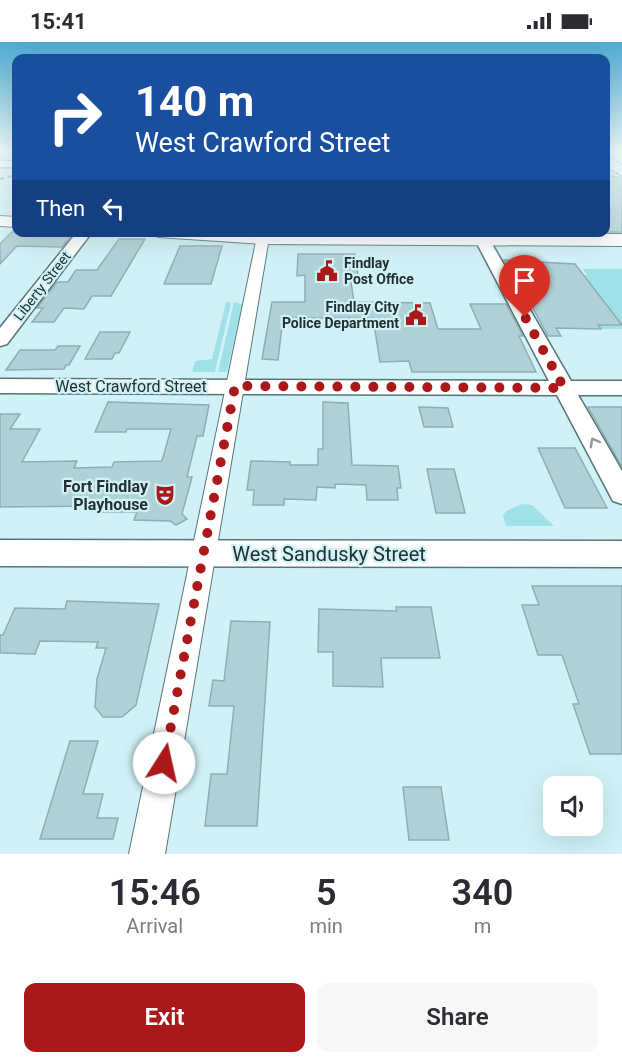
<!DOCTYPE html>
<style>
:root{--surface:#fff;--page:#f7f7f7;--text:#2b2b33;--muted:#7c7c81;--accent:#ab181a}
body{margin:0;font-family:Roboto,sans-serif;background:var(--page);color:var(--text);height:100vh;display:flex;flex-direction:column;font-size:22px;white-space:nowrap}
*{box-sizing:border-box;margin:0}
p{font-size:20px;color:var(--muted)}
.icon{flex:none;width:33px;height:33px;fill:none;stroke:currentColor;stroke-width:2;stroke-linecap:round;stroke-linejoin:round}
.map{position:relative;height:812px;overflow:hidden}
.side{display:flex;flex-direction:column;background:var(--surface);flex:1}
.side>*{flex:none}
.guide{position:absolute;left:12px;top:12px;width:598px;height:183px;border-radius:12px;box-shadow:0 6px 24px #0002;background:#1a4fa0;color:#fff;overflow:hidden}
.buttons{position:absolute;left:543px;top:734px;display:grid;gap:12px}
.buttons a{display:grid;place-items:center;width:60px;height:60px;border-radius:12px;background:var(--surface);box-shadow:0 6px 24px #0002;font-size:30px}
.pin{position:absolute;display:grid;place-items:center;width:51px;height:51px;color:#fff;margin:-62px -26px;border-radius:50% 50% 50% 0;rotate:-45deg;box-shadow:0 0 6px #0007}
.pin .icon{rotate:45deg}
.me{position:absolute;width:66px;margin:-33px;rotate:10deg;stroke-linejoin:round;filter:drop-shadow(0 0 4px #0008)}
.turn{display:flex;align-items:center;gap:21px;height:126px;padding:0 24px;font-size:27px}
.turn .icon{width:78px;height:78px;stroke-width:2.5}
.turn b{display:block;font-size:42px;line-height:51px}
.then{display:flex;align-items:center;height:57px;padding:0 24px;background:#0003;gap:12px;font-size:22px}
.eta{display:flex;justify-content:space-evenly;align-items:center;height:102px;text-align:center}
.eta b{font-size:36px;font-weight:600;line-height:42px}
.cta{display:flex;gap:12px;margin-top:auto;padding:12px 24px}
.cta a{flex:1;height:69px;border-radius:12px;background:var(--accent);color:#fff;font-size:24px;font-weight:600;line-height:69px;text-align:center}
.cta a+a{background:var(--page);color:var(--text)}
.status{display:flex;justify-content:space-between;align-items:center;height:42px;padding:0 30px;background:var(--surface);direction:ltr}
.status svg{height:16px;fill:currentColor}
.map>svg:first-child{display:block}
.green{fill:#a0e0e9}
.building{fill:#b0d1d6;stroke:#8daeb2;stroke-width:1.5}
.lines{fill:none;stroke-linecap:round;stroke-linejoin:round}
.minor-casing{stroke:#56757a;stroke-width:2}
.tertiary-casing{stroke:#56757a;stroke-width:3}
.trunk-casing{stroke:#56757a;stroke-width:2}
.minor{fill:#fff;fill-rule:evenodd}
.tertiary{fill:#fff;fill-rule:evenodd}
.trunk{fill:#fff;fill-rule:evenodd}
.rail{stroke:#617679;stroke-width:2;stroke-dasharray:4 4;stroke-linecap:butt}
.oneway{stroke:#909898}
.route{stroke:#ab181a;stroke-width:10;stroke-dasharray:0 18}
.labels{text-anchor:middle;dominant-baseline:central;stroke-width:4.5;stroke-linejoin:round;paint-order:stroke}
.far-poi-label{font-size:14px;font-weight:bold;fill:#223032;stroke:#d0f2f7;text-anchor:start}
.far-street-label{font-size:14px;fill:#223032;stroke:#d0f2f7}
.street-label{font-size:16px;fill:#223032;stroke:#d0f2f7}
.poi-label{font-size:16px;font-weight:bold;fill:#223032;stroke:#d0f2f7;text-anchor:end}
.near-street-label{font-size:20px;fill:#223032;stroke:#d0f2f7}
</style>
<div class="status"><b>15:41</b><svg viewBox="0 0 49 12"><path d="M0 12V9h3v3zM5 12V6h3v6zM10 12V3h3v9zM15 12V0h3v12zM26 1h20v11H26zM47 4h2v5h-2z"/></svg></div>
<div class="map">
<svg width="622" height="812" viewBox="0 0 622 812">
<rect width="100%" height="100%" fill="#d0f2f7"/>
<g class="green">
<polygon points="583,227 622,227 622,287 601,287 598,283 622,283 597,250 576,250 565,233 587,233"/>
<polygon points="226,260 231,261 215,330 192,330 195,319 212,317"/>
<polygon points="234,260 242,262 227,330 218,330"/>
<polygon points="522,462 532,463 554,484 506,484 503,474 506,469"/>
</g>
<g class="building">
<polygon points="606,133 622,136 622,190 606,190"/>
<polygon points="12,190 47,190 72,192 62,205 17,204 0,222 0,202"/>
<polygon points="119,197 145,197 111,254 92,254 84,267 64,266 54,280 32,280 43,266 37,266 57,240 68,240 76,228 97,228"/>
<polygon points="180,204 222,204 211,242 164,242"/>
<polygon points="298,212 355,212 358,233 350,233 354,260 430,261 438,287 481,287 470,262 506,262 523,294 519,294 536,330 412,330 409,319 380,320 373,276 283,276 278,318 262,317 272,260 305,260 305,233 297,234"/>
<polygon points="504,218 575,222 622,283 598,283 601,287 556,286 561,294 548,294 515,233"/>
<polygon points="100,290 130,290 119,311 115,311 112,317 85,317"/>
<polygon points="58,304 80,304 69,323 66,323 64,327 6,328 20,308 55,308"/>
<polygon points="108,360 209,363 203,394 197,394 187,435 192,435 182,472 187,477 176,483 170,479 134,478 137,470 96,470 99,464 0,465 0,372 20,372 10,387 40,387 22,420 77,419 74,426 112,425 114,420 162,419 171,387 127,387 126,390 95,390"/>
<polygon points="323,360 348,361 352,423 398,424 401,446 397,446 398,458 367,458 366,443 335,442 335,446 317,445 316,458 284,457 284,463 253,463 254,448 247,448 251,419 290,420 290,423 318,423 318,407 323,407"/>
<polygon points="419,365 448,366 453,385 424,385"/>
<polygon points="588,365 622,365 622,425"/>
<polygon points="538,406 575,406 607,466 565,466"/>
<polygon points="427,427 454,427 465,471 436,471"/>
<polygon points="532,544 622,544 622,712 590,712 573,662 579,662 562,613 538,613 522,563 539,563"/>
<polygon points="67,559 159,562 136,663 122,675 103,675 95,665 97,637 106,606 96,606 98,600 40,599 35,612 0,611 0,593 3,593 15,566 65,567"/>
<polygon points="396,565 431,565 440,616 381,616 383,645 333,644 333,610 318,610 319,567 397,569"/>
<polygon points="231,579 270,580 257,784 205,784 211,732 227,732 234,664 209,664 213,638 224,639"/>
<polygon points="70,699 98,699 83,752 103,752 97,776 118,776 113,797 40,797"/>
<polygon points="403,745 441,745 449,798 409,798"/>
</g>
<g class="lines">
<defs>
<g id="minor">
<polygon points="0,108 5,108 0,110"/>
<polygon points="258,190 270,190 165,812 129,812"/>
</g>
<g id="tertiary">
<rect x="0" y="119" width="16" height="6"/>
<polygon points="77,190 92,190 7,302 0,304 0,286"/>
<polygon points="471,190 485,190 571,339 622,339 622,353 578,353 622,429 622,462 613,459 557,353 0,351 0,337 549,339"/>
<polygon points="0,498 622,499 622,525 0,524"/>
</g>
<g id="trunk">
<polygon points="606,113 622,123 622,134 606,124"/>
<polygon points="0,174 16,175 16,185 0,184"/>
<polygon points="149,190 622,192 622,204 263,202 158,195"/>
</g>
</defs>
<use href="#minor" class="minor-casing"/>
<use href="#tertiary" class="tertiary-casing"/>
<use href="#trunk" class="trunk-casing"/>
<use href="#minor" class="minor"/>
<use href="#tertiary" class="tertiary"/>
<use href="#trunk" class="trunk"/>
<polyline class="rail" points="0,137 16,133"/>
</g>
<defs><path id="oneway-chevron" d="M-2-3.5L2.5 0L-2 3.5" fill="none" stroke-width="1.6" stroke-linecap="round" stroke-linejoin="round" transform="scale(1.5)"/></defs>
<use class="oneway" href="#oneway-chevron" transform="translate(594 400) rotate(-119)"/>
<linearGradient id="sky" x2="0" y2="1"><stop stop-color="#4dabd1"/><stop offset="0.49" stop-color="#eaf9fb"/><stop offset="1" stop-color="#eaf9fb" stop-opacity="0"/></linearGradient>
<rect width="622" height="222" fill="url(#sky)"/>
<g class="lines">
<polyline class="route" points="164,721 235,344 564,346 525,275"/>
</g>
<defs>
<symbol id="civic-bare" viewBox="-9 -9 18 18"><path d="M-.6-6.5H3V-4.5H.6V-3L4-1V1h2V6H-6V1h2V-1L-.6-3ZM-1.2 2.5V6h2.4V2.5Z" fill="#ab181a" stroke="#d0f2f7" stroke-width="2.5" paint-order="stroke"/></symbol>
<symbol id="theatre-bare" viewBox="-9 -9 18 18"><path d="M-5-5.5Q0-4 5-5.5V0Q5 5 0 6Q-5 5-5 0ZM-3.3-2.5H-1v1.5H-3.3ZM1-2.5H3.3v1.5H1ZM-2.8 1Q0 5.5 2.8 1Z" fill="#ab181a" stroke="#d0f2f7" stroke-width="2.5" paint-order="stroke"/></symbol>
</defs>
<g fill-rule="evenodd">
<use href="#civic-bare" x="312" y="214" width="30" height="30"/>
<use href="#civic-bare" x="401" y="258" width="30" height="30"/>
<use href="#theatre-bare" x="150" y="438" width="30" height="30"/>
</g>
<g class="labels">
<g class="far-poi-label">
<text x="344" y="221">Findlay<tspan x="344" dy="16">Post Office</tspan></text>
<text x="399" y="265" text-anchor="end">Findlay City<tspan x="399" dy="16">Police Department</tspan></text>
</g>
<g class="far-street-label">
<text transform="translate(42 244) rotate(-52)">Liberty Street</text>
</g>
<g class="street-label">
<text x="131" y="344">West Crawford Street</text>
</g>
<g class="poi-label">
<text x="148" y="444">Fort Findlay<tspan x="148" dy="18">Playhouse</tspan></text>
</g>
<g class="near-street-label">
<text x="329" y="512">West Sandusky Street</text>
</g>
</g>
</svg>
<div class="buttons">
<a><svg class="icon" aria-label="sound" viewBox="0 0 24 24"><path d="M4 9h4l5-4v14l-5-4H4zM17 9q2 3 0 6"/></svg></a>
</div>
<div class="pin" style="left:525px;top:275px;background:#d93025"><svg class="icon" aria-label="arrive" viewBox="0 0 24 24"><path d="M6 21V4h12l-3 4 3 4H6"/></svg></div>
<svg class="me" style="left:164px;top:721px" viewBox="-20 -20 40 40"><circle r="19" fill="#fff"/><path d="M0-13L10 11 0 6-10 11z" fill="#ab181a"/></svg>
<div class="guide">
<div class="turn"><svg class="icon" aria-label="right" viewBox="0 0 24 24"><path d="M7 20v-9h11M14 6l5 5-5 5"/></svg><div><b>140 m</b>West Crawford Street</div></div>
<div class="then">Then<svg class="icon" aria-label="left" viewBox="0 0 24 24"><path d="M17 20v-9H6M10 6l-5 5 5 5"/></svg></div>
</div>
</div>
<section class="side">
<div class="eta">
<div><b>15:46</b><p>Arrival</p></div>
<div><b>5</b><p>min</p></div>
<div><b>340</b><p>m</p></div>
</div>
<div class="cta"><a>Exit</a><a>Share</a></div>
</section>
